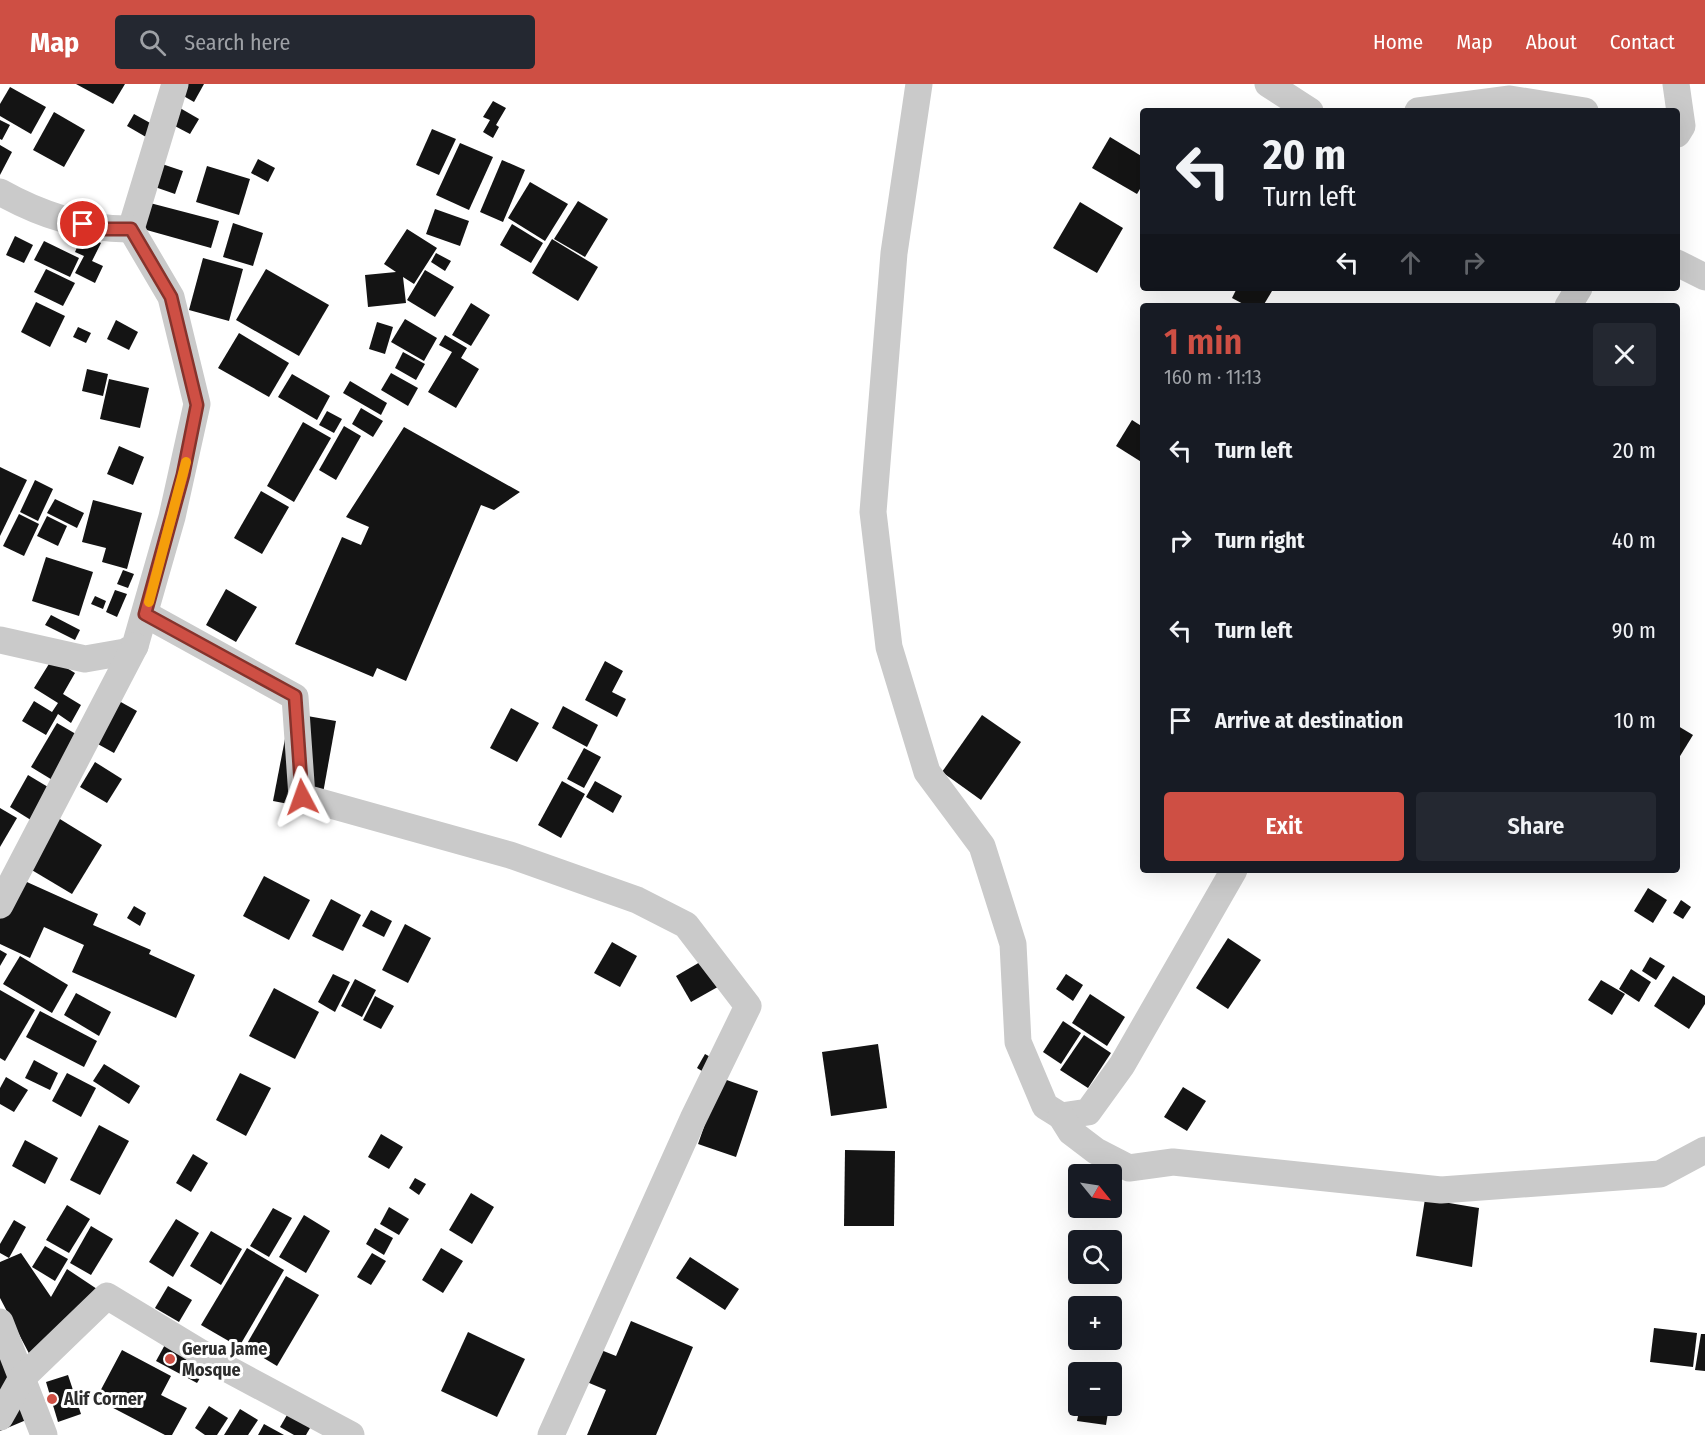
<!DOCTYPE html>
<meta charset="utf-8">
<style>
:root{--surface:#171b24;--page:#242831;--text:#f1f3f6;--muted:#9ea1a6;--accent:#ce4f44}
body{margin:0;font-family:"Fira Sans Condensed",sans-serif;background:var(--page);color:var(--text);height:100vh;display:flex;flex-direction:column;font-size:22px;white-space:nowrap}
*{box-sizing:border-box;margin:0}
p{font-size:20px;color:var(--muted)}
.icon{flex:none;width:33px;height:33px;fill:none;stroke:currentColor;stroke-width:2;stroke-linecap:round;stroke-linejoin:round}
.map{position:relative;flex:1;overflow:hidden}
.drawer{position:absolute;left:1140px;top:219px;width:540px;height:570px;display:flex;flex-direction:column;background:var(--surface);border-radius:6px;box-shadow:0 6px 24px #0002}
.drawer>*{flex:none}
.banner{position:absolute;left:1140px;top:24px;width:540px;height:183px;border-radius:6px;box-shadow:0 6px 24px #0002;background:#171b24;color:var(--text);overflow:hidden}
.needle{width:39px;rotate:120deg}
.fabs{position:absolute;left:1068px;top:1080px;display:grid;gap:12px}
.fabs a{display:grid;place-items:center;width:54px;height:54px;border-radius:6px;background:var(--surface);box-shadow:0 6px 24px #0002;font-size:30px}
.pin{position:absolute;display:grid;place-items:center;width:51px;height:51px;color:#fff;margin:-26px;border:3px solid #fff;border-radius:50%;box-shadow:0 2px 6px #0007}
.me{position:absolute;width:66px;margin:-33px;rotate:356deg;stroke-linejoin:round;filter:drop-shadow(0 0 4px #0008)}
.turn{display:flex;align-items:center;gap:21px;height:126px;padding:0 24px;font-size:27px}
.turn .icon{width:78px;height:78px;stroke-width:2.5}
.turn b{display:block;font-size:42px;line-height:51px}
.lanes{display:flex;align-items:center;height:57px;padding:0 24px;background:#0003;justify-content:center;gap:30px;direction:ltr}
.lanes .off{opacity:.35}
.round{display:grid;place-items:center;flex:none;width:63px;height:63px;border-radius:6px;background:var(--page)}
.head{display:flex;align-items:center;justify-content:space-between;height:102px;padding:0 24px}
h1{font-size:36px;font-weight:600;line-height:45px;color:var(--accent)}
.cta{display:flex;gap:12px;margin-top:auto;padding:12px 24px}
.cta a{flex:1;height:69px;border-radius:6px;background:var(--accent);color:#fff;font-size:24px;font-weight:600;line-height:69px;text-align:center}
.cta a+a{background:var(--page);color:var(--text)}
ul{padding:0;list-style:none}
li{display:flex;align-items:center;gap:18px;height:90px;padding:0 24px}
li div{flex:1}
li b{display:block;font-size:22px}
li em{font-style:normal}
header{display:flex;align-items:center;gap:36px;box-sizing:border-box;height:84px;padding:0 30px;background:var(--accent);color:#fff}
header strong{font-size:28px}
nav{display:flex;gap:33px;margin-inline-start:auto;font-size:21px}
.search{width:420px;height:54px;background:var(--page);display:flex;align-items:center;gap:15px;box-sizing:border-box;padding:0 21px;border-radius:6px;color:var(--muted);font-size:22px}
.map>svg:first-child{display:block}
.building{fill:#141414}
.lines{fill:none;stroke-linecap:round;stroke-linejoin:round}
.street{stroke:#cacaca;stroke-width:27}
.route-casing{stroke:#86332c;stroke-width:15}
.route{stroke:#ce4f44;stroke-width:10}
.slow{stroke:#f59e0b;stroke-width:10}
.poi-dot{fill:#ce4f44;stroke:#fff;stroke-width:2}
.labels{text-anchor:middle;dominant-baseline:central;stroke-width:6;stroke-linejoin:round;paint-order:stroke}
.poi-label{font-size:18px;font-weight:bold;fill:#2d2d2d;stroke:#fff;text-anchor:start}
</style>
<header>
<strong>Map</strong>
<div class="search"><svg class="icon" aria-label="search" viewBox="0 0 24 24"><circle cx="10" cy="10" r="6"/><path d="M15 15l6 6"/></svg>Search here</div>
<nav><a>Home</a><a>Map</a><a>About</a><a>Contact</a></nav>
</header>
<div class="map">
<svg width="1705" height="1351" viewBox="0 0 1705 1351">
<rect width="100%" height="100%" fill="#fff"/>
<g class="building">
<polygon points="76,0 125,0 113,20"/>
<polygon points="186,0 204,0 194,18 180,10"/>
<polygon points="10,3 46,23 31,50 0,32 0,20"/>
<polygon points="493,17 506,24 496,41 499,43 493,54 483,48 490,36 483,33"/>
<polygon points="180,24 199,35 190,50 171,40"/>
<polygon points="54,28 85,46 64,83 33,66"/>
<polygon points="134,30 152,40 146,53 127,42"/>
<polygon points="0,36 10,41 2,56 0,55"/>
<polygon points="432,45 456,55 439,91 416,81"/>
<polygon points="1110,53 1143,73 1143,100 1137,110 1092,84"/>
<polygon points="460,59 493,73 469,126 436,111"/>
<polygon points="0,61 12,68 0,91"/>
<polygon points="258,75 275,84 268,98 251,89"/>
<polygon points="502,76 525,86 503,138 480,128"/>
<polygon points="162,80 183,87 175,110 155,103"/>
<polygon points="207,82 250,95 239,131 196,118"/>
<polygon points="530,98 568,120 545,157 508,134"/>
<polygon points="578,117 608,135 585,173 554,155"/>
<polygon points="1080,118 1123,144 1097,189 1053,164"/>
<polygon points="150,119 219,137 211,164 143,145"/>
<polygon points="435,125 469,137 460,162 426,150"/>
<polygon points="233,139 263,149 253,182 223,173"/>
<polygon points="512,140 543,159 531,179 500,161"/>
<polygon points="407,145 437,164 414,200 403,193 406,219 368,223 365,191 396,188 384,180"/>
<polygon points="83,150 101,159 92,177 103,182 95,199 75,189 84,172 75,168"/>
<polygon points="15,152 33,161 24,179 6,171"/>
<polygon points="552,155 598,183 578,217 532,189"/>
<polygon points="44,157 79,174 70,193 34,176"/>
<polygon points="436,169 451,177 445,187 431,178"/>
<polygon points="203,174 243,185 229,237 189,226"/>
<polygon points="46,185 75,199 63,222 34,208"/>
<polygon points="266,185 329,221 299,272 236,236"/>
<polygon points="425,186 454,203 435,233 407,216"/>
<polygon points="1237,204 1267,204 1272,207 1263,222 1247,222 1232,214"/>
<polygon points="36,218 65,232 50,263 21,248"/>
<polygon points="471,219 490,231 471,262 452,251"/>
<polygon points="405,235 437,254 424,277 391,258"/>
<polygon points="116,236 138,248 129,266 107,255"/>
<polygon points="377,238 393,243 385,270 369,265"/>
<polygon points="78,243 91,249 86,259 73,253"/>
<polygon points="239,249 289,279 269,313 218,284"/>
<polygon points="445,251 467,264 461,274 479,285 456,324 428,308 452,268 439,261"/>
<polygon points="403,268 425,280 416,296 395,284"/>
<polygon points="87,285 108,290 103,312 82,307"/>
<polygon points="391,289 418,304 408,322 381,306"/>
<polygon points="292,290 330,312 317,336 278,313"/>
<polygon points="109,295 149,304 140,344 100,335"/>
<polygon points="350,297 387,319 381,331 343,309"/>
<polygon points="361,324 383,337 373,353 352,340"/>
<polygon points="327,327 342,335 334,349 319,341"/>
<polygon points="1132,336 1143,343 1143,379 1116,362"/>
<polygon points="303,338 331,354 294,418 267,402"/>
<polygon points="344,342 361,352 336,396 319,386"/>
<polygon points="404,343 520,408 494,426 481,421 406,597 377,584 373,593 295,560 342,453 361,461 369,443 346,433"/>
<polygon points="119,362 144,373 133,401 107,390"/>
<polygon points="0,383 27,396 0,452"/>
<polygon points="35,396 53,405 38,437 20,428"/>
<polygon points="261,407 289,423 262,470 234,454"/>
<polygon points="55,415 84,429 77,444 47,429"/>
<polygon points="93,416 142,429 127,485 102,478 106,464 82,458"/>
<polygon points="19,430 39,440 24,472 3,462"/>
<polygon points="47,432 67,442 58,462 37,452"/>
<polygon points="46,473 93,488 79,532 32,517"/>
<polygon points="123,486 134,490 128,504 117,500"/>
<polygon points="226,505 257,523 236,558 206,541"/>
<polygon points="115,506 127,510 117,533 106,528"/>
<polygon points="95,512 106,517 103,525 91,520"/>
<polygon points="51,531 80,546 75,556 45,541"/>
<polygon points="52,575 75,589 63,610 81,621 71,639 58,630 46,651 22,637 34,617 52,628 58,619 34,604"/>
<polygon points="605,577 623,587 612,608 626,615 617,633 585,616"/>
<polygon points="119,617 137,627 114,669 96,659"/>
<polygon points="563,622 598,641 587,663 552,644"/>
<polygon points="511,624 539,639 517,678 490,664"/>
<polygon points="290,629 336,637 320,726 273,717"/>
<polygon points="982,631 1021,658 981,716 942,688"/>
<polygon points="57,639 81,653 54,697 31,683"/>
<polygon points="1678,642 1693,651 1677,677 1677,643"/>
<polygon points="584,664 601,673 584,704 567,695"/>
<polygon points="95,678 122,695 107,719 80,703"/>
<polygon points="28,691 53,706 34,738 10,723"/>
<polygon points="562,697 585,710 561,754 538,741"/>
<polygon points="595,697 622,712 613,729 586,713"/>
<polygon points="0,724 17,734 0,763"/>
<polygon points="55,732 102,761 72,810 25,782"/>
<polygon points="264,792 310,816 289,856 243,832"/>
<polygon points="18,794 98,830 93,841 151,866 149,870 195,891 176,934 72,888 84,861 44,843 30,874 0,860 0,835"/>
<polygon points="1648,804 1667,816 1653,839 1634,827"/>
<polygon points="331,815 361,831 343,867 312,852"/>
<polygon points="1681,816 1691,823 1683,835 1673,829"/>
<polygon points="134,822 146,829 140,842 127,834"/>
<polygon points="371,826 392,837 384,853 362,842"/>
<polygon points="405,840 431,854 408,899 382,886"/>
<polygon points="1228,854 1261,876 1228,925 1196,904"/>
<polygon points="612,858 637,872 620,903 594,889"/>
<polygon points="0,866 7,870 0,882"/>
<polygon points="20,872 68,901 52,929 3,900"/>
<polygon points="1650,873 1665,882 1656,896 1642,887"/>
<polygon points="707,874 723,900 691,918 676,892"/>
<polygon points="1631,885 1651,898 1639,918 1619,905"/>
<polygon points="333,890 350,898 335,928 318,918"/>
<polygon points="1066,890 1083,901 1073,917 1056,905"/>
<polygon points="1673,892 1705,912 1705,920 1689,945 1654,922"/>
<polygon points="355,895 376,906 362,933 341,922"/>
<polygon points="1601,896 1625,910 1612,931 1588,916"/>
<polygon points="274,904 319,928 295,975 249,952"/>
<polygon points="0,906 35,926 5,977 0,974"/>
<polygon points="76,909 111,928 99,952 64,931"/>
<polygon points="1090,910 1125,933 1107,962 1072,939"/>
<polygon points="375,912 394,922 381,945 363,936"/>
<polygon points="40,927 97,957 84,983 26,953"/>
<polygon points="1063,937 1081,949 1061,980 1043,968"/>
<polygon points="1084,951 1111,969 1088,1004 1060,986"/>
<polygon points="878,960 887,1024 831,1032 822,968"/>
<polygon points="705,970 723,980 715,995 697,984"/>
<polygon points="34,976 58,989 50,1006 25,994"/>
<polygon points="104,980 140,1002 129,1020 93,997"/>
<polygon points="67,989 96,1004 81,1033 52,1017"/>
<polygon points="240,989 271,1004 246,1052 216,1036"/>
<polygon points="6,993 28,1006 14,1028 0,1020 0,1004"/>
<polygon points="721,994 758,1007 736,1073 698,1060"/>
<polygon points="1183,1003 1206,1017 1187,1047 1164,1033"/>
<polygon points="99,1041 129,1057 100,1111 70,1096"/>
<polygon points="381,1050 403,1063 389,1085 368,1073"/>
<polygon points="25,1056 58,1074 45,1100 12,1082"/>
<polygon points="845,1066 895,1067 894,1142 844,1142"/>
<polygon points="193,1070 208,1079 191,1108 176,1099"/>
<polygon points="415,1094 426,1100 419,1111 409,1104"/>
<polygon points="471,1109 494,1123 472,1160 449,1146"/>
<polygon points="1425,1115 1479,1124 1472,1183 1416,1172"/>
<polygon points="67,1121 90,1135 69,1169 46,1156"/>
<polygon points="389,1123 409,1135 399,1151 380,1140"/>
<polygon points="273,1124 292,1134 269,1173 250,1162"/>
<polygon points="304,1131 330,1147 306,1189 279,1173"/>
<polygon points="176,1135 199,1149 173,1193 149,1178"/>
<polygon points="14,1136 26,1143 9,1174 0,1169 0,1160"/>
<polygon points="91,1142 113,1155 91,1191 70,1179"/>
<polygon points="375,1144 393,1154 384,1171 366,1160"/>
<polygon points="211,1147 242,1165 221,1201 190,1182"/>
<polygon points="45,1162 68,1175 55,1197 32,1183"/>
<polygon points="247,1164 284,1186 239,1263 201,1241"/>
<polygon points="441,1164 463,1177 443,1209 422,1196"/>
<polygon points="21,1169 51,1213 67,1185 97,1205 34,1279 0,1214 0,1178"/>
<polygon points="372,1169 386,1177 371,1201 357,1193"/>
<polygon points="690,1173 739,1205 725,1226 676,1194"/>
<polygon points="286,1192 319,1211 277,1282 245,1263"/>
<polygon points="168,1202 192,1216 179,1238 155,1224"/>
<polygon points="631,1237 693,1263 656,1351 587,1351 606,1306 582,1296 596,1264 616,1272"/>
<polygon points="1654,1244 1697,1249 1693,1283 1650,1278"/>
<polygon points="468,1248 525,1275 497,1333 441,1307"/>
<polygon points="1701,1250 1705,1250 1705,1287 1695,1286"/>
<polygon points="167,1257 208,1281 197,1299 156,1277"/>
<polygon points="0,1262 31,1334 0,1347"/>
<polygon points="122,1266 171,1292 161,1311 187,1324 172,1351 165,1351 96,1315"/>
<polygon points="68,1291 81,1330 58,1338 46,1298"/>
<polygon points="209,1322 228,1334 217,1351 205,1351 195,1344"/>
<polygon points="1080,1322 1109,1322 1106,1341 1077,1337"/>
<polygon points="291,1324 314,1337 306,1351 294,1351 280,1343"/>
<polygon points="240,1325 258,1336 248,1351 224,1351"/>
<polygon points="264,1340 284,1351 258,1351"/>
</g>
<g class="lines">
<g class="street">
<polyline points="919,0 894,169 873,428 889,563 927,688 982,762 1013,860 1018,958 1045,1022 1061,1032 1088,1028 1122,981 1234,786"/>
<polyline points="1268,0 1310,27"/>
<polyline points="1676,0 1682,42 1677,50"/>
<polyline points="1418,27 1510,15 1585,27"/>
<path d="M0,108C39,130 86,146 131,145L175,0"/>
<polyline points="1677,179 1705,193"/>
<polyline points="1568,222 1579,204"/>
<polyline points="145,530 295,613 302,713 510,771 637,816 686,841 748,922 693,1035 551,1351"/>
<polyline points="0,556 85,575 125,568 135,562 172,433 197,320 171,213 131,145"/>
<polyline points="0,821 135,562"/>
<polyline points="1061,1032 1071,1048 1096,1067 1129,1084 1173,1078 1441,1106 1660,1090 1705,1066"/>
<polyline points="0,1238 44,1351"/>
<polyline points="0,1333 22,1294 107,1212 226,1284 351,1351"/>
</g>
</g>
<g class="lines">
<defs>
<polyline id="route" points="83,140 105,145 131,145 171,213 197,321 183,391 145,530 295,612 302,713"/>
</defs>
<use href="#route" class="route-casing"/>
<use href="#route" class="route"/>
<polyline class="slow" points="149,518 186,378"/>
</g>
<g class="poi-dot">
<circle cx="170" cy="1275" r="6"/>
<circle cx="52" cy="1315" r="6"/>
</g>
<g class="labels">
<g class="poi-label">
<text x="182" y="1265">Gerua Jame<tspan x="182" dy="21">Mosque</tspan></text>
<text x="64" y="1315">Alif Corner</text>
</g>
</g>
</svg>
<div class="fabs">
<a><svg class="needle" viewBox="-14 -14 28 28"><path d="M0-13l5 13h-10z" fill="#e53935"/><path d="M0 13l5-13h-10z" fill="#9ea1a6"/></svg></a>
<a><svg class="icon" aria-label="search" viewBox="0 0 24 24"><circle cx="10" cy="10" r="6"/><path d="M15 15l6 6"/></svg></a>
<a>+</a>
<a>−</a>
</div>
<div class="pin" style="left:83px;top:140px;background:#d93025"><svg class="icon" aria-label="arrive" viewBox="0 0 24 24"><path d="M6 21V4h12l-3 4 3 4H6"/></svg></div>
<svg class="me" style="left:302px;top:713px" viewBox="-20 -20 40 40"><path d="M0-17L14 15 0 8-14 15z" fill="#ce4f44" stroke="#fff" stroke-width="4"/></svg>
<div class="banner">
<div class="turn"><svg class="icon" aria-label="left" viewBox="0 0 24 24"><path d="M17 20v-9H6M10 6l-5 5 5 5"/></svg><div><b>20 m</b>Turn left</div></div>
<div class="lanes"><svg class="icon" aria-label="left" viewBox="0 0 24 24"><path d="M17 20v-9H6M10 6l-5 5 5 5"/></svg><svg class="icon off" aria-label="ahead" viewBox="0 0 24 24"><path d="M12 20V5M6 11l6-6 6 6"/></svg><svg class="icon off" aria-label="right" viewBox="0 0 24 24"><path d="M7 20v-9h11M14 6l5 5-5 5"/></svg></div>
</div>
<section class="drawer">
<div class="head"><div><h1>1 min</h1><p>160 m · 11:13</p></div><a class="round"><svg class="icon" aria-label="close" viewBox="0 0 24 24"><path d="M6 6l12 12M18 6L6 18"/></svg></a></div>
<ul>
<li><svg class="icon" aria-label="left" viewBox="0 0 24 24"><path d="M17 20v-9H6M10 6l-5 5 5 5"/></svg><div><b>Turn left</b></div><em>20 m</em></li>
<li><svg class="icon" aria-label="right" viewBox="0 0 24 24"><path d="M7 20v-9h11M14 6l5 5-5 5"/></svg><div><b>Turn right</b></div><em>40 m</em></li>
<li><svg class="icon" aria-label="left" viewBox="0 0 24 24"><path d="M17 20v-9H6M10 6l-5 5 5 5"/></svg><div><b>Turn left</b></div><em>90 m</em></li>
<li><svg class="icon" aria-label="arrive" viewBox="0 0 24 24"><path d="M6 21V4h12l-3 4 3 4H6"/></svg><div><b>Arrive at destination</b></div><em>10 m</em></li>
</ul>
<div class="cta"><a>Exit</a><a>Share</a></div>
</section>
</div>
